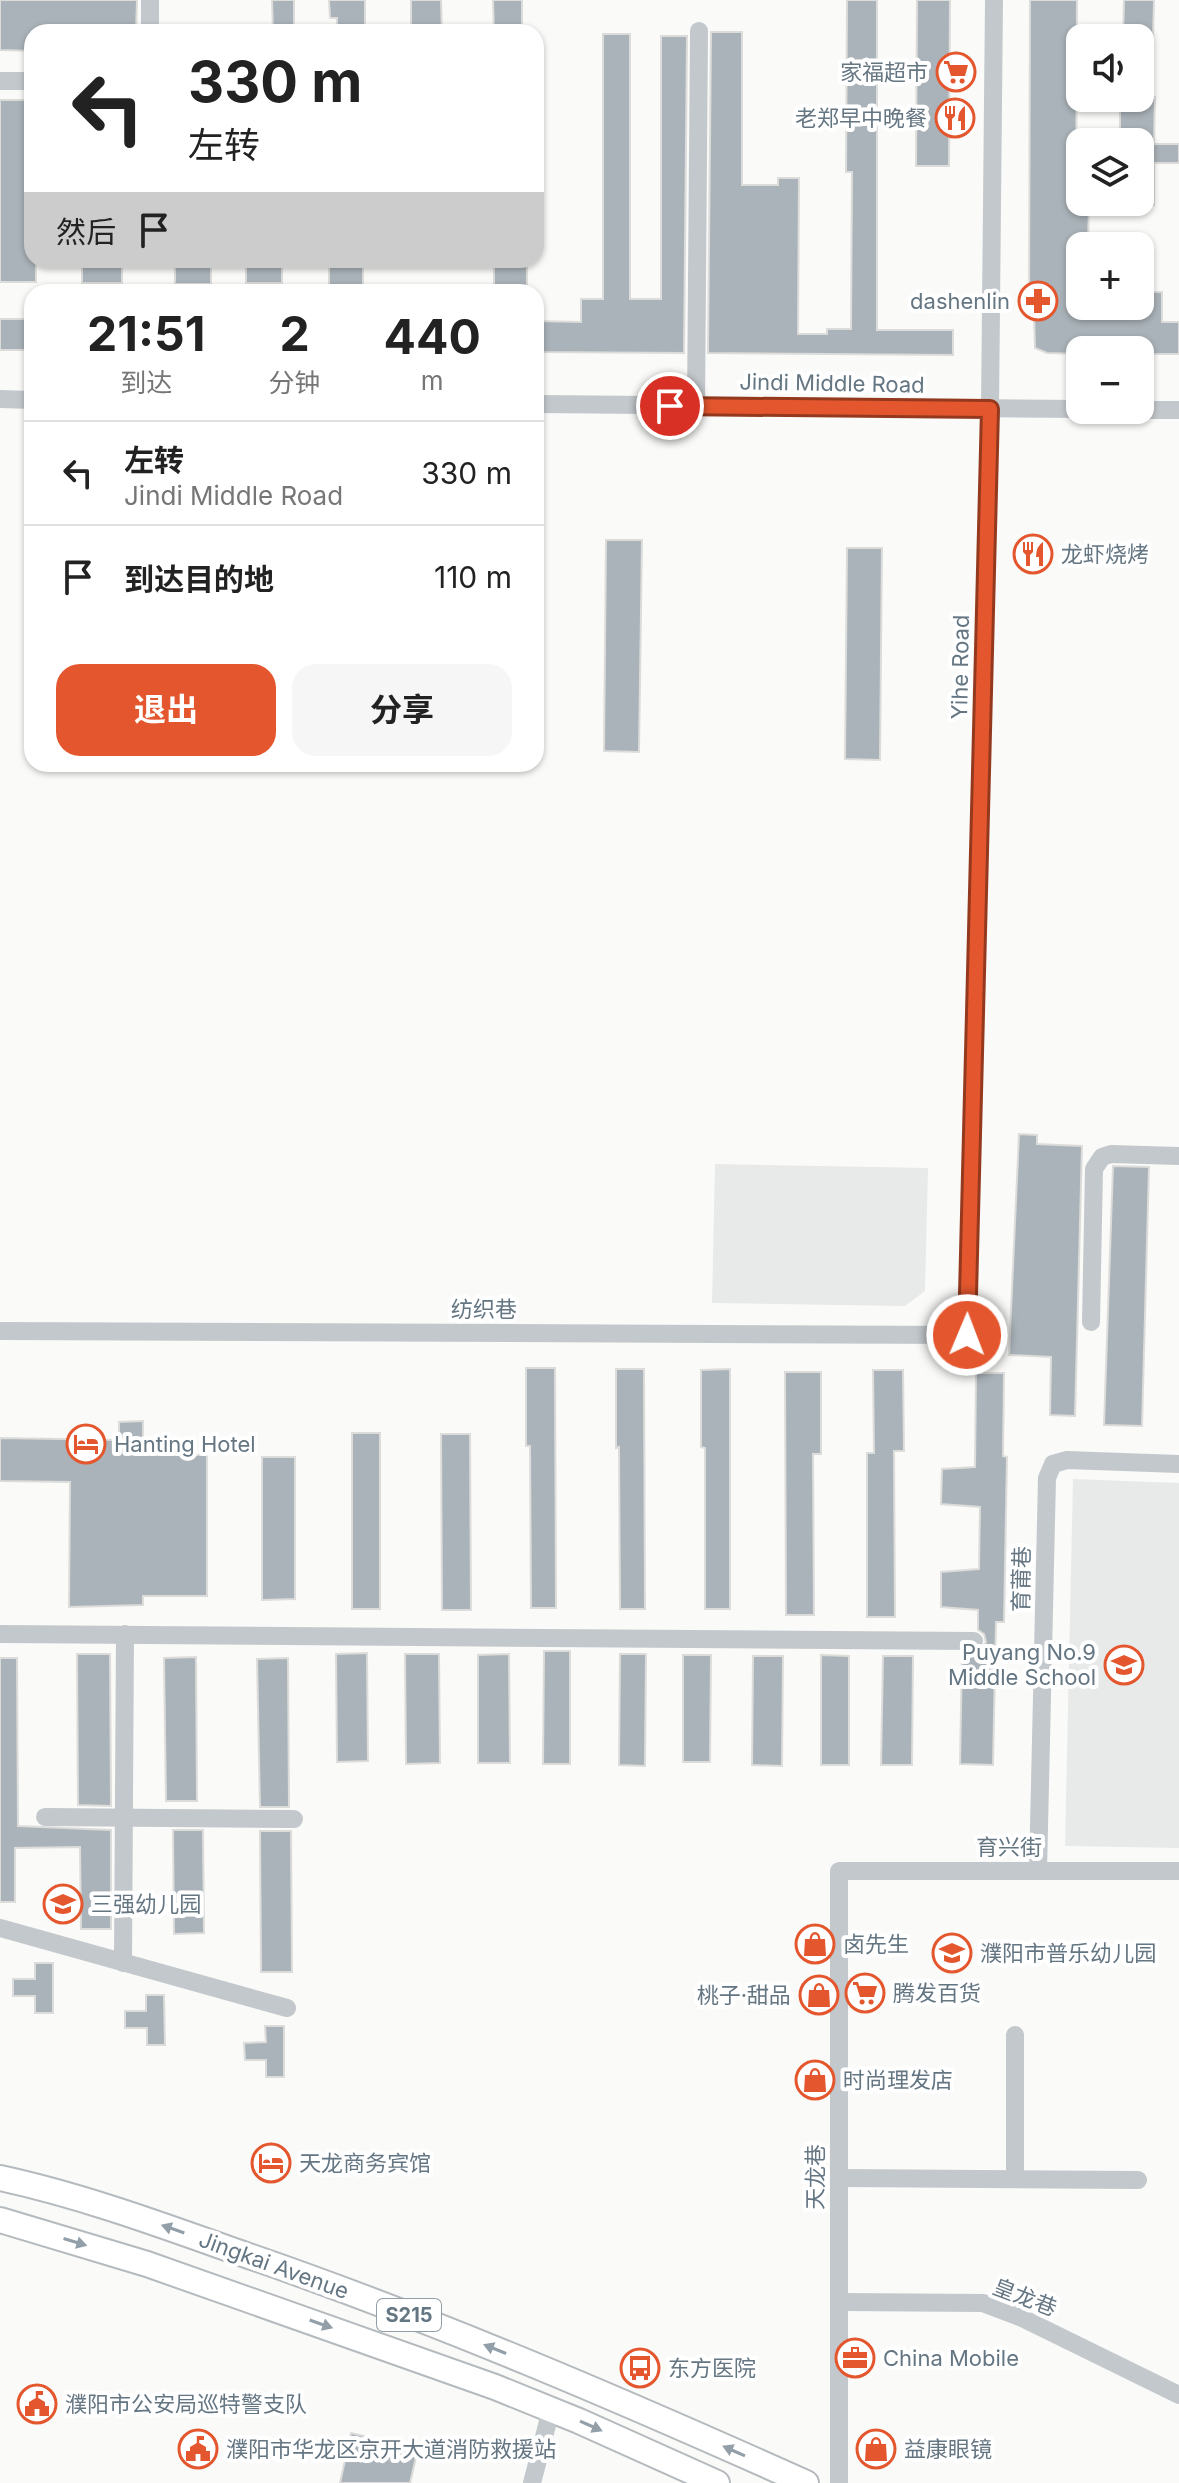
<!DOCTYPE html>
<html lang="zh">
<meta charset="utf-8">
<style>
:root{--surface:#fff;--page:#f6f6f6;--text:#222;--muted:#767676;--line:#e0e0e0;--accent:#e4572e}
body{margin:0;font-family:Inter,"Noto Sans SC",sans-serif;background:var(--page);color:var(--text);height:100vh;display:flex;flex-direction:column;font-size:30px;white-space:nowrap}
*{box-sizing:border-box;margin:0}
p{font-size:26px;color:var(--muted)}
.icon{flex:none;width:44px;height:44px;fill:none;stroke:currentColor;stroke-width:2;stroke-linecap:round;stroke-linejoin:round}
.map{position:relative;flex:1;overflow:hidden}
.details{position:absolute;left:24px;top:284px;width:520px;height:488px;display:flex;flex-direction:column;background:var(--surface);border-radius:24px;box-shadow:0 2px 6px #0004}
.details>*{flex:none}
.guide{position:absolute;left:24px;top:24px;width:520px;height:244px;border-radius:24px;box-shadow:0 2px 6px #0004;background:#fff;color:var(--text);overflow:hidden}
.controls{position:absolute;left:1066px;top:24px;display:grid;gap:16px}
.controls a{display:grid;place-items:center;width:88px;height:88px;border-radius:16px;background:var(--surface);box-shadow:0 2px 6px #0004;font-size:40px}
.pin{position:absolute;display:grid;place-items:center;width:68px;height:68px;color:#fff;margin:-34px;border:4px solid #fff;border-radius:50%;box-shadow:0 2px 8px #0007}
.me{position:absolute;width:88px;margin:-44px;rotate:1deg;stroke-linejoin:round;filter:drop-shadow(0 0 6px #0008)}
.turn{display:flex;align-items:center;gap:28px;height:168px;padding:0 32px;font-size:36px}
.turn .icon{width:104px;height:104px;stroke-width:2.5}
.turn b{display:block;font-size:56px;line-height:68px}
.then{display:flex;align-items:center;height:76px;padding:0 32px;background:#0003;gap:16px;font-size:30px}
.eta{display:flex;justify-content:space-evenly;align-items:center;height:136px;text-align:center}
.eta b{font-size:48px;font-weight:700;line-height:56px}
.button{display:flex;gap:16px;margin-top:auto;padding:16px 32px}
.button a{flex:1;height:92px;border-radius:24px;background:var(--accent);color:#fff;font-size:32px;font-weight:700;line-height:92px;text-align:center}
.button a+a{background:var(--page);color:var(--text)}
ul{padding:0;list-style:none}
li{display:flex;align-items:center;gap:24px;height:104px;padding:0 32px;border-top:2px solid var(--line)}
li div{flex:1}
li b{display:block;font-size:30px}
li em{font-style:normal}
.map>svg:first-child{display:block}
.built{fill:#e8e9e9}
.building{fill:#aab3b9;stroke:#dcdcda;stroke-width:2}
.lines{fill:none;stroke-linecap:round;stroke-linejoin:round}
.major-casing{stroke:#b5babe;stroke-width:28}
.minor{stroke:#c3c8cc;stroke-width:18}
.major{stroke:#fff;stroke-width:24}
.oneway{fill:#939fa8}
.route-casing{stroke:#94391e;stroke-width:20}
.route{stroke:#e4572e;stroke-width:14}
.labels{text-anchor:middle;dominant-baseline:central;stroke-width:8;stroke-linejoin:round;paint-order:stroke}
.shield{fill:#fff;stroke:#939fa8;stroke-width:2}
.shield-label{font-size:20px;font-weight:bold;fill:#657683}
.poi-label{font-size:22px;fill:#657683;stroke:#fff;text-anchor:start}
.street-label{font-size:22px;fill:#657683;stroke:#fff}
</style>
<div class="map">
<svg width="1179" height="2483" viewBox="0 0 1179 2483">
<rect width="100%" height="100%" fill="#fafaf8"/>
<g class="built">
<polygon points="715,1164 928,1168 925,1291 905,1306 712,1303"/>
<polygon points="1073,1479 1179,1483 1179,1848 1065,1846"/>
</g>
<g class="building">
<polygon points="0,0 137,0 136,32 32,32 32,51 0,50"/>
<polygon points="272,0 294,0 294,32 273,32"/>
<polygon points="329,0 365,0 365,32 337,32 337,18 330,18"/>
<polygon points="411,0 441,0 442,32 411,32"/>
<polygon points="493,0 522,0 522,32 494,32"/>
<polygon points="847,0 877,0 877,330 953,330 953,355 708,353 711,32 742,32 742,185 778,185 778,178 799,178 798,334 827,334 827,329 851,329 852,172 846,172"/>
<polygon points="917,0 950,0 949,166 916,166"/>
<polygon points="1030,0 1077,0 1076,202 1089,202 1088,246 1080,246 1080,306 1140,306 1140,292 1162,292 1162,322 1179,322 1179,354 1140,354 1140,350 1080,350 1080,354 1047,353 1035,348 1034,312 1029,312"/>
<polygon points="1124,0 1154,0 1153,38 1123,38"/>
<polygon points="603,34 630,34 630,299 661,299 661,36 687,36 684,353 536,352 536,321 581,322 581,299 603,299"/>
<polygon points="1155,97 1154,144 1179,144 1179,163 1154,163 1154,205 1140,205 1140,142 1120,142 1120,98"/>
<polygon points="0,100 32,100 32,260 36,260 36,282 0,282"/>
<rect x="82" y="260" width="40" height="23"/>
<rect x="175" y="260" width="36" height="24"/>
<rect x="246" y="260" width="36" height="23"/>
<rect x="329" y="260" width="34" height="27"/>
<rect x="494" y="260" width="33" height="32"/>
<rect x="0" y="319" width="32" height="31"/>
<polygon points="606,540 642,540 639,752 604,751"/>
<polygon points="847,548 882,548 880,760 845,759"/>
<polygon points="1019,1134 1037,1135 1037,1144 1082,1146 1075,1416 1050,1415 1051,1357 1009,1355"/>
<polygon points="1113,1166 1149,1167 1142,1426 1104,1425"/>
<polygon points="526,1368 555,1368 556,1608 531,1608 530,1446 526,1446"/>
<polygon points="616,1369 644,1369 645,1609 620,1609 619,1447 616,1448"/>
<polygon points="730,1369 730,1609 705,1609 705,1448 701,1447 701,1370"/>
<polygon points="873,1370 903,1370 904,1451 894,1451 895,1617 867,1617 867,1453 874,1453"/>
<polygon points="785,1372 821,1372 821,1454 813,1454 814,1615 786,1615"/>
<polygon points="976,1373 1004,1373 1003,1456 1007,1457 1004,1622 996,1622 993,1765 960,1764 962,1653 979,1652 986,1642 984,1634 978,1630 978,1610 941,1607 941,1572 979,1569 980,1507 941,1504 942,1469 975,1467"/>
<polygon points="143,1421 143,1455 207,1455 207,1596 143,1596 143,1605 69,1607 70,1482 0,1481 0,1438 119,1440 119,1422"/>
<rect x="352" y="1433" width="28" height="176"/>
<polygon points="441,1434 470,1434 471,1610 442,1610"/>
<polygon points="262,1457 295,1457 295,1599 262,1600"/>
<polygon points="544,1651 570,1651 570,1764 543,1764"/>
<polygon points="367,1653 368,1761 337,1762 336,1654"/>
<polygon points="77,1654 110,1654 111,1806 78,1805"/>
<polygon points="405,1654 439,1654 440,1763 406,1764"/>
<polygon points="509,1654 510,1763 478,1763 478,1655"/>
<polygon points="620,1654 646,1654 645,1766 619,1765"/>
<polygon points="683,1655 711,1655 710,1762 683,1762"/>
<polygon points="821,1655 849,1656 849,1765 821,1765"/>
<polygon points="753,1656 783,1656 782,1766 752,1765"/>
<polygon points="883,1656 913,1656 912,1765 881,1765"/>
<polygon points="196,1657 197,1801 166,1801 164,1658"/>
<polygon points="0,1658 17,1658 18,1826 111,1830 111,1929 81,1929 80,1847 15,1848 15,1902 0,1902"/>
<polygon points="288,1658 289,1807 260,1807 257,1659"/>
<polygon points="173,1830 203,1830 204,1933 174,1934"/>
<polygon points="260,1831 291,1831 292,1972 261,1972"/>
<polygon points="35,1963 53,1963 53,2013 35,2013 35,1996 13,1996 13,1979 35,1979"/>
<polygon points="146,1995 164,1995 165,2045 147,2045 147,2028 125,2028 125,2011 146,2011"/>
<polygon points="265,2026 284,2026 284,2077 266,2077 266,2060 245,2060 244,2043 266,2042"/>
<polygon points="351,2433 418,2449 410,2483 340,2483"/>
</g>
<g class="lines">
<defs>
<g id="major">
<path d="M0,2178C83,2196 164,2226 243,2254C435,2320 621,2400 806,2483"/>
<polyline points="0,2220 147,2264 495,2387 579,2421 717,2483"/>
</g>
</defs>
<use href="#major" class="major-casing"/>
<g class="minor">
<polyline points="150,32 150,0"/>
<polyline points="0,81 32,81"/>
<polyline points="0,399 32,400"/>
<polyline points="536,404 1080,409"/>
<polyline points="696,406 699,31"/>
<polyline points="1140,410 1179,410"/>
<polyline points="1091,1322 1094,1169 1102,1157 1111,1154 1179,1156"/>
<polyline points="0,1331 967,1335 990,409 994,0"/>
<polyline points="0,1634 974,1641"/>
<polyline points="45,1817 294,1819"/>
<polyline points="1038,1871 1047,1478 1053,1464 1067,1460 1179,1464"/>
<polyline points="0,1928 287,2008"/>
<polyline points="123,1963 125,1634"/>
<polyline points="1015,2035 1015,2179"/>
<polyline points="839,2178 1138,2180"/>
<polyline points="840,2302 983,2303 1022,2318 1179,2395"/>
<polyline points="532,2483 551,2410"/>
<polyline points="839,2483 839,1871 1179,1871"/>
</g>
<use href="#major" class="major"/>
</g>
<defs><path id="oneway-solid" d="M-6-.8H1V-3.2L6.5 0L1 3.2V.8H-6Z" transform="scale(2)"/></defs>
<g class="oneway">
<use href="#oneway-solid" transform="translate(173 2229) rotate(-161)"/>
<use href="#oneway-solid" transform="translate(75 2242) rotate(17)"/>
<use href="#oneway-solid" transform="translate(321 2324) rotate(19)"/>
<use href="#oneway-solid" transform="translate(495 2349) rotate(-158)"/>
<use href="#oneway-solid" transform="translate(591 2426) rotate(24)"/>
<use href="#oneway-solid" transform="translate(734 2451) rotate(-156)"/>
</g>
<g class="lines">
<defs>
<polyline id="route" points="670,406 990,409 967,1335"/>
</defs>
<use href="#route" class="route-casing"/>
<use href="#route" class="route"/>
</g>
<defs>
<symbol id="supermarket-ring" viewBox="-11 -11 22 22"><circle r="9.5" fill="#fff" stroke="#e4572e" stroke-width="1.5"/><path d="M-6-5.5h2.5l.6 2H6L4.5 2H-2.5L-4.4-4H-6ZM-1.5 3.2a1.3 1.3 0 1 0 .1 0ZM3 3.2a1.3 1.3 0 1 0 .1 0Z" fill="#e4572e"/></symbol>
<symbol id="restaurant-ring" viewBox="-11 -11 22 22"><circle r="9.5" fill="#fff" stroke="#e4572e" stroke-width="1.5"/><path d="M-5-6h1v4h1v-4h1v4h1v-4h1v5L-1.5 .5V6h-2V.5L-5-1ZM5-6V6H3V1.5H1.5Q1.5-4 5-6Z" fill="#e4572e"/></symbol>
<symbol id="pharmacy-ring" viewBox="-11 -11 22 22"><circle r="9.5" fill="#fff" stroke="#e4572e" stroke-width="1.5"/><path d="M-2-6h4v4h4v4h-4v4h-4v-4h-4v-4h4Z" fill="#e4572e"/></symbol>
<symbol id="hotel-ring" viewBox="-11 -11 22 22"><circle r="9.5" fill="#fff" stroke="#e4572e" stroke-width="1.5"/><path d="M-6-4.5h1.5V1H6V5H4.5V3h-9V5H-6ZM-4 0a1.8 1.8 0 1 1 3.6 0ZM.5 0V-2.5h3Q6-2.5 6 0Z" fill="#e4572e"/></symbol>
<symbol id="school-ring" viewBox="-11 -11 22 22"><circle r="9.5" fill="#fff" stroke="#e4572e" stroke-width="1.5"/><path d="M0-5L7-2L0 1L-7-2ZM-4 1L0 2.5L4 1V4Q0 6-4 4Z" fill="#e4572e"/></symbol>
<symbol id="shop-ring" viewBox="-11 -11 22 22"><circle r="9.5" fill="#fff" stroke="#e4572e" stroke-width="1.5"/><path d="M-5-2.5h2.3a2.7 3.5 0 0 1 5.4 0H5L5.5 6h-11ZM-1.5-2.5h3a1.5 2.3 0 0 0-3 0Z" fill="#e4572e"/></symbol>
<symbol id="office-ring" viewBox="-11 -11 22 22"><circle r="9.5" fill="#fff" stroke="#e4572e" stroke-width="1.5"/><path d="M-6-3h4V-5.5h4V-3h4V5H-6ZM-1-4.5V-3h2v-1.5ZM-6 0V1H6V0Z" fill="#e4572e"/></symbol>
<symbol id="bus-ring" viewBox="-11 -11 22 22"><circle r="9.5" fill="#fff" stroke="#e4572e" stroke-width="1.5"/><path d="M-5-6H5V4H4V6H2V4H-2V6H-4V4H-5ZM-3.5-4V0h7V-4ZM-3.5 1.2v1.5H-2V1.2ZM2 1.2v1.5H3.5V1.2Z" fill="#e4572e"/></symbol>
<symbol id="civic-ring" viewBox="-11 -11 22 22"><circle r="9.5" fill="#fff" stroke="#e4572e" stroke-width="1.5"/><path d="M-.6-6.5H3V-4.5H.6V-3L4-1V1h2V6H-6V1h2V-1L-.6-3ZM-1.2 2.5V6h2.4V2.5Z" fill="#e4572e"/></symbol>
</defs>
<g fill-rule="evenodd">
<use href="#supermarket-ring" x="934" y="50" width="44" height="44"/>
<use href="#restaurant-ring" x="933" y="96" width="44" height="44"/>
<use href="#pharmacy-ring" x="1016" y="279" width="44" height="44"/>
<use href="#restaurant-ring" x="1011" y="532" width="44" height="44"/>
<use href="#hotel-ring" x="64" y="1422" width="44" height="44"/>
<use href="#school-ring" x="1102" y="1643" width="44" height="44"/>
<use href="#school-ring" x="41" y="1882" width="44" height="44"/>
<use href="#shop-ring" x="793" y="1922" width="44" height="44"/>
<use href="#school-ring" x="930" y="1931" width="44" height="44"/>
<use href="#supermarket-ring" x="843" y="1971" width="44" height="44"/>
<use href="#shop-ring" x="797" y="1973" width="44" height="44"/>
<use href="#shop-ring" x="793" y="2058" width="44" height="44"/>
<use href="#hotel-ring" x="249" y="2141" width="44" height="44"/>
<use href="#office-ring" x="833" y="2336" width="44" height="44"/>
<use href="#bus-ring" x="618" y="2346" width="44" height="44"/>
<use href="#civic-ring" x="15" y="2382" width="44" height="44"/>
<use href="#civic-ring" x="176" y="2427" width="44" height="44"/>
<use href="#shop-ring" x="854" y="2427" width="44" height="44"/>
</g>
<g class="labels">
<rect class="shield" x="377" y="2299" width="64" height="32" rx="6"/>
<g class="shield-label">
<text x="409" y="2315">S215</text>
</g>
<g class="poi-label">
<text x="928" y="72" text-anchor="end">家福超市</text>
<text x="927" y="118" text-anchor="end">老郑早中晚餐</text>
<text x="1010" y="301" text-anchor="end">dashenlin</text>
<text x="1061" y="554">龙虾烧烤</text>
<text x="114" y="1444">Hanting Hotel</text>
<text x="1096" y="1652" text-anchor="end">Puyang No.9<tspan x="1096" dy="25">Middle School</tspan></text>
<text x="91" y="1904">三强幼儿园</text>
<text x="843" y="1944">卤先生</text>
<text x="980" y="1953">濮阳市普乐幼儿园</text>
<text x="893" y="1993">腾发百货</text>
<text x="791" y="1995" text-anchor="end">桃子·甜品</text>
<text x="843" y="2080">时尚理发店</text>
<text x="299" y="2163">天龙商务宾馆</text>
<text x="883" y="2358">China Mobile</text>
<text x="668" y="2368">东方医院</text>
<text x="65" y="2404">濮阳市公安局巡特警支队</text>
<text x="226" y="2449">濮阳市华龙区京开大道消防救援站</text>
<text x="904" y="2449">益康眼镜</text>
</g>
<g class="street-label">
<text transform="translate(832 383) rotate(1)">Jindi Middle Road</text>
<text transform="translate(960 667) rotate(-89)">Yihe Road</text>
<text x="484" y="1309">纺织巷</text>
<text transform="translate(1021 1579) rotate(-89)">育莆巷</text>
<text x="1009" y="1847">育兴街</text>
<text transform="translate(815 2177) rotate(-90)">天龙巷</text>
<text transform="translate(274 2265) rotate(20)">Jingkai Avenue</text>
<text transform="translate(1025 2297) rotate(21)">皇龙巷</text>
</g>
</g>
</svg>
<div class="controls">
<a><svg class="icon" aria-label="sound" viewBox="0 0 24 24"><path d="M4 9h4l5-4v14l-5-4H4zM17 9q2 3 0 6"/></svg></a>
<a><svg class="icon" aria-label="layers" viewBox="0 0 24 24"><path d="M12 4l9 5-9 5-9-5zM3 14l9 5 9-5"/></svg></a>
<a>+</a>
<a>−</a>
</div>
<div class="pin" style="left:670px;top:406px;background:#d93025"><svg class="icon" aria-label="arrive" viewBox="0 0 24 24"><path d="M6 21V4h12l-3 4 3 4H6"/></svg></div>
<svg class="me" style="left:967px;top:1335px" viewBox="-20 -20 40 40"><circle r="17" fill="#e4572e" stroke="#fff" stroke-width="3"/><path d="M0-11L8 9 0 5-8 9z" fill="#fff"/></svg>
<div class="guide">
<div class="turn"><svg class="icon" aria-label="left" viewBox="0 0 24 24"><path d="M17 20v-9H6M10 6l-5 5 5 5"/></svg><div><b>330 m</b>左转</div></div>
<div class="then">然后<svg class="icon" aria-label="arrive" viewBox="0 0 24 24"><path d="M6 21V4h12l-3 4 3 4H6"/></svg></div>
</div>
<section class="details">
<div class="eta">
<div><b>21:51</b><p>到达</p></div>
<div><b>2</b><p>分钟</p></div>
<div><b>440</b><p>m</p></div>
</div>
<ul>
<li><svg class="icon" aria-label="left" viewBox="0 0 24 24"><path d="M17 20v-9H6M10 6l-5 5 5 5"/></svg><div><b>左转</b><p>Jindi Middle Road</p></div><em>330 m</em></li>
<li><svg class="icon" aria-label="arrive" viewBox="0 0 24 24"><path d="M6 21V4h12l-3 4 3 4H6"/></svg><div><b>到达目的地</b></div><em>110 m</em></li>
</ul>
<div class="button"><a>退出</a><a>分享</a></div>
</section>
</div>
